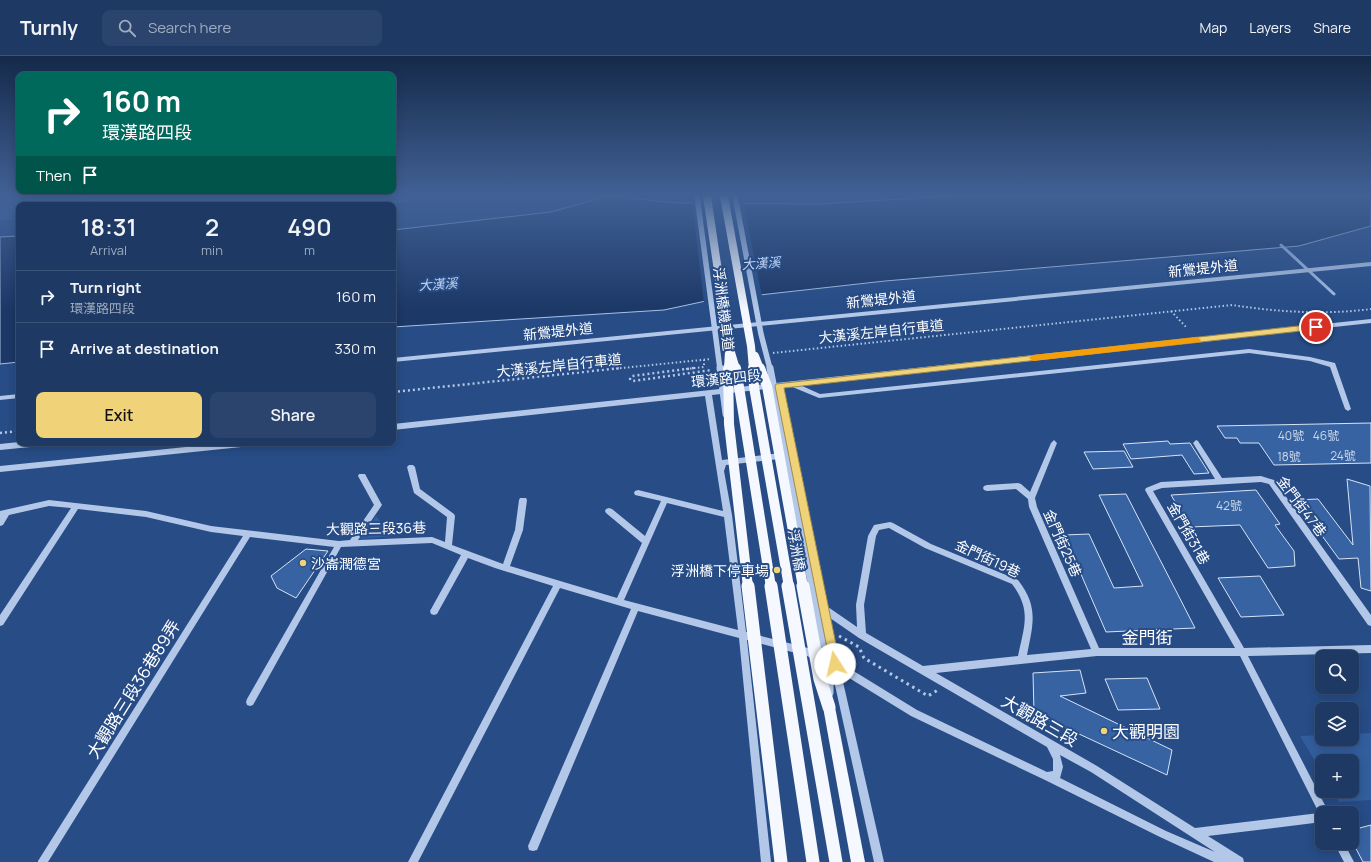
<!DOCTYPE html>
<meta charset="utf-8">
<style>
:root{--surface:#1d3964;--page:#2a446d;--text:#f1f3f6;--muted:#a0acbf;--line:#3b5378;--accent:#f0d378}
body{margin:0;font-family:Manrope,"Noto Sans TC",sans-serif;background:var(--page);color:var(--text);height:100vh;display:flex;flex-direction:column;font-size:15px;white-space:nowrap}
*{box-sizing:border-box;margin:0}
p{font-size:13px;color:var(--muted)}
.icon{flex:none;width:22px;height:22px;fill:none;stroke:currentColor;stroke-width:2;stroke-linecap:round;stroke-linejoin:round}
.map{position:relative;flex:1;overflow:hidden}
.details{position:absolute;left:16px;top:146px;width:380px;height:244px;display:flex;flex-direction:column;background:var(--surface);border-radius:8px;box-shadow:0 2px 10px #0003,0 0 0 1px var(--line)}
.details>*{flex:none}
.hud{position:absolute;left:16px;top:16px;width:380px;height:122px;border-radius:8px;box-shadow:0 2px 10px #0003,0 0 0 1px var(--line);background:#00695c;color:#fff;overflow:hidden}
.fabs{position:absolute;left:1315px;top:594px;display:grid;gap:8px}
.fabs a{display:grid;place-items:center;width:44px;height:44px;border-radius:8px;background:var(--surface);box-shadow:0 2px 10px #0003,0 0 0 1px var(--line);font-size:20px}
.pin{position:absolute;display:grid;place-items:center;width:34px;height:34px;color:#fff;margin:-17px;border:2px solid #fff;border-radius:50%;box-shadow:0 1px 4px #0007}
.me{position:absolute;width:44px;margin:-22px;rotate:350deg;stroke-linejoin:round;filter:drop-shadow(0 0 3px #0008)}
.turn{display:flex;align-items:center;gap:14px;height:84px;padding:0 20px;font-size:18px}
.turn .icon{width:52px;height:52px;stroke-width:2.5}
.turn b{display:block;font-size:28px;line-height:34px}
.then{display:flex;align-items:center;height:38px;padding:0 20px;background:#0003;gap:8px;font-size:15px}
.eta{display:flex;justify-content:space-evenly;align-items:center;height:68px;text-align:center}
.eta b{font-size:24px;font-weight:600;line-height:28px}
.primary-button{display:flex;gap:8px;margin-top:auto;padding:8px 20px}
.primary-button a{flex:1;height:46px;border-radius:8px;background:var(--accent);color:#111;font-size:16px;font-weight:600;line-height:46px;text-align:center}
.primary-button a+a{background:var(--page);color:var(--text)}
ul{padding:0;list-style:none}
li{display:flex;align-items:center;gap:12px;height:52px;padding:0 20px;border-top:1px solid var(--line)}
li div{flex:1}
li b{display:block;font-size:15px}
li em{font-style:normal}
header{display:flex;align-items:center;gap:24px;box-sizing:border-box;height:56px;padding:0 20px;background:var(--surface);border-bottom:1px solid var(--line)}
header strong{font-size:19px}
nav{display:flex;gap:22px;margin-inline-start:auto;font-size:14px}
.search{width:280px;height:36px;background:var(--page);display:flex;align-items:center;gap:10px;box-sizing:border-box;padding:0 14px;border-radius:8px;color:var(--muted);font-size:15px}
.map>svg:first-child{display:block}
.green{fill:#325e9d}
.water{fill:#1c3867;stroke:#a7c2e8}
.pier{fill:#274c86}
.lines{fill:none;stroke-linecap:round;stroke-linejoin:round}
.stream{stroke:#a7c2e8;stroke-width:3}
.building{fill:#3863a2;stroke:#d6e3f6}
.path-far2{stroke:#b3c8e8;stroke-width:2;stroke-dasharray:1.5 2.5;stroke-linecap:butt}
.path-far1{stroke:#b3c8e8;stroke-width:2.5;stroke-dasharray:2 3;stroke-linecap:butt}
.path{stroke:#b3c8e8;stroke-width:3;stroke-dasharray:2.5 4;stroke-linecap:butt}
.minor{fill:#b3c8e8;fill-rule:evenodd}
.major{fill:#f5f8fe;fill-rule:evenodd}
.minor-bridge-far2{stroke:#b3c8e8;stroke-width:5.5}
.minor-bridge-far1{stroke:#b3c8e8;stroke-width:7}
.minor-bridge{stroke:#b3c8e8;stroke-width:9}
.major-bridge-far2{stroke:#f5f8fe;stroke-width:8}
.major-bridge-far1{stroke:#f5f8fe;stroke-width:10}
.major-bridge{stroke:#f5f8fe;stroke-width:13}
.route{fill:#f0d378;stroke:#9c894e}
.slow{fill:#f59e0b}
.poi-dot{fill:#f0d378;stroke:#274c86;stroke-width:1.5}
.labels{text-anchor:middle;dominant-baseline:central;stroke-width:4;stroke-linejoin:round;paint-order:stroke}
.number-label{font-size:12px;fill:#cdd8e8}
.far-water-label{font-size:13px;font-style:italic;fill:#bed2ef;stroke:#274c86}
.street-label{font-size:14px;fill:#fff;stroke:#274c86}
.poi-label{font-size:14px;fill:#fff;stroke:#274c86;text-anchor:start}
.near-street-label{font-size:17px;fill:#fff;stroke:#274c86}
.near-poi-label{font-size:17px;fill:#fff;stroke:#274c86;text-anchor:start}
</style>
<header>
<strong>Turnly</strong>
<div class="search"><svg class="icon" aria-label="search" viewBox="0 0 24 24"><circle cx="10" cy="10" r="6"/><path d="M15 15l6 6"/></svg>Search here</div>
<nav><a>Map</a><a>Layers</a><a>Share</a></nav>
</header>
<div class="map">
<svg width="1371" height="806" viewBox="0 0 1371 806">
<rect width="100%" height="100%" fill="#274c86"/>
<g class="green">
<polygon points="0,140 419,140 348,149 19,149 19,163 0,165"/>
<polygon points="376,460 393,480 360,483"/>
<polygon points="1371,677 1371,744 1339,746 1332,735 1352,735 1352,705 1322,705 1322,717 1300,680 1322,679 1322,683 1352,683 1352,678"/>
</g>
<g class="water">
<polygon points="608,140 678,147 818,148 954,140 1371,140 1371,170 1299,190 885,225 706,245 664,254 393,271 393,174 551,156"/>
<polygon points="19,180 19,306 0,308 0,181"/>
</g>
<polygon class="pier" points="692,145 743,145 762,240 704,247"/>
<g class="lines">
<polyline class="stream" points="1281,189 1334,238"/>
</g>
<g class="building">
<polygon points="1371,367 1371,407 1274,409 1259,387 1240,387 1237,382 1225,382 1217,370"/>
<polygon points="1168,385 1170,388 1190,387 1209,417 1194,418 1182,399 1131,403 1123,388"/>
<polygon points="1124,395 1133,411 1093,413 1084,396"/>
<polygon points="1347,423 1370,430 1371,535 1361,532 1358,502 1339,503 1296,444 1318,443 1353,489"/>
<polygon points="1256,434 1280,468 1275,469 1294,495 1295,510 1268,512 1240,469 1190,471 1171,439"/>
<polygon points="1126,438 1173,529 1195,572 1106,576 1064,479 1089,478 1114,532 1143,530 1099,439"/>
<polygon points="306,493 328,495 296,542 277,532 271,520"/>
<polygon points="1260,520 1284,559 1241,561 1218,522"/>
<polygon points="1080,614 1086,637 1060,640 1172,694 1167,719 1034,657 1033,617"/>
<polygon points="1147,622 1160,653 1118,654 1105,623"/>
<polygon points="1371,769 1371,806 1363,806 1352,785 1352,774"/>
</g>
<g class="lines">
<g class="path-far2">
<polyline points="87,140 90,149"/>
<polyline points="371,149 409,144 415,140"/>
<polyline points="1171,255 1187,272"/>
<path d="M773,297L1232,249C1277,256 1326,259 1371,253"/>
<polyline points="612,313 711,303"/>
<polyline points="686,313 704,311 704,304"/>
</g>
<g class="path-far1">
<polyline points="694,312 632,320 630,323 633,325 712,314"/>
<polyline points="393,336 621,312"/>
<polyline points="0,377 19,375"/>
</g>
<polyline class="path" points="839,580 859,591 864,602 928,640 938,634"/>
<g class="minor">
<polygon points="1371,206 1371,210 393,306 393,302"/>
<path d="M1371,263V267L800,329L820,338L1249,293L1310,301L1335,307L1351,353L1348,355L1345,353L1330,311L1310,305L1249,297L819,342L790,330L782,331L828,551L857,571L856,549L868,480L874,469L890,466L893,467L931,488L1018,524C1039,551 1033,568 1027,599L1091,593L1029,451L1028,443L1016,433L987,435L984,434L983,432L984,430L987,429L1018,427L1021,428L1030,436L1051,387L1054,384L1057,387L1035,442L1037,451L1099,592H1235L1145,434L1146,432L1161,426L1215,423L1193,387L1196,384L1198,385L1222,422L1261,420L1274,424L1371,559V570L1368,569L1269,428L1261,426L1162,432L1153,435L1244,592L1371,589V597L1248,600L1329,757H1322V766L1208,780L1243,802L1244,806H1214L1160,781L1045,724L911,660L841,617L884,806H874L831,611L807,600L747,584L771,806H761L739,582L638,555L537,794L533,795L529,794L528,790L631,553L560,532L418,806H408L553,530L495,512L468,502L437,558L434,559L431,558L430,555L461,499L432,487L341,491L253,649L250,650L247,649L246,646L247,643L334,491L250,481L48,806H38V805L243,480L211,476L146,461L78,453L3,569L0,570V559L71,452L49,450L9,459L3,469L0,470V455L49,444L146,455L211,470L339,485L350,484L374,449L358,420L359,418H365L382,449L358,484L432,481L445,486L447,461L414,437L407,411L409,409H413L415,411L420,433L454,458L455,460L452,489L503,508L515,474L519,444L520,442H526L527,444L523,474L510,510L617,542L642,487L606,457L605,455L606,453L609,452L612,453L645,480L661,445L635,439L634,437L635,435L638,434L723,455L705,340L393,374V368ZM776,332L829,601L808,592L746,576L732,459L724,415L726,409L779,403L784,405L786,404L787,402L786,400L780,397L722,404L712,339ZM667,447L724,461L738,574L624,544ZM889,472L925,492L1012,528C1032,554 1024,571 1018,600L923,610L866,577L864,549L876,480L879,474ZM830,562L859,582L1047,691L1053,703V715L1047,716L917,654L839,606ZM1097,600H1240L1319,757L1195,772L1097,710L936,617ZM1060,699L1091,716L1215,796L1166,775L1060,722L1063,711Z"/>
<polygon points="19,338 19,342 0,344 0,340"/>
<polygon points="19,386 19,387 43,387 40,390 0,394 0,388"/>
<polygon points="225,387 254,387 251,390 0,416 0,410"/>
<polygon points="1334,787 1344,787 1354,806 1344,806"/>
</g>
<polygon class="major" points="829,645 833,647 835,651 865,806 851,806 823,651 825,647"/>
<g class="minor-bridge-far2">
<polyline points="697,140 720,313"/>
<polyline points="735,140 761,278 770,313"/>
</g>
<g class="minor-bridge-far1">
<polyline points="720,312 726,358"/>
<polyline points="770,312 812,531"/>
</g>
<polyline class="minor-bridge" points="811,530 829,623 829,637"/>
<g class="major-bridge-far2">
<polyline points="707,140 729,290 736,313"/>
<polyline points="724,140 751,290 753,313"/>
<polyline points="755,300 760,313"/>
<polyline points="728,313 729,295"/>
</g>
<g class="major-bridge-far1">
<polyline points="728,312 729,368 748,531"/>
<polyline points="736,312 771,531"/>
<polyline points="753,312 754,331 789,531"/>
<polyline points="760,312 767,330 803,531"/>
</g>
<g class="major-bridge">
<polyline points="748,530 781,806"/>
<polyline points="771,530 813,806"/>
<polyline points="788,530 836,806"/>
<polyline points="803,530 820,623 829,651"/>
</g>
</g>
<linearGradient id="sky" x2="0" y2="1"><stop stop-color="#152a4a"/><stop offset="0.55" stop-color="#416195"/><stop offset="1" stop-color="#416195" stop-opacity="0"/></linearGradient>
<rect width="1371" height="253" fill="url(#sky)"/>
<polygon class="route" points="1316,268 1320,271 1319,273 784,332 840,608 839,612 835,613 831,612 775,330 776,328"/>
<polygon class="slow" points="1197,281 1201,284 1200,286 1033,305 1029,302 1033,299"/>
<g class="poi-dot">
<circle cx="303" cy="507" r="4"/>
<circle cx="777" cy="514" r="4"/>
<circle cx="1104" cy="675" r="4"/>
</g>
<g class="labels">
<g class="number-label">
<text x="1291" y="379">40號</text>
<text x="1326" y="379">46號</text>
<text x="1343" y="399">24號</text>
<text x="1289" y="400">18號</text>
<text x="1229" y="449">42號</text>
</g>
<g class="far-water-label">
<text transform="translate(761 207) rotate(-4)">大漢溪</text>
<text transform="translate(438 228) rotate(-4)">大漢溪</text>
</g>
<g class="street-label">
<text transform="translate(1203 212) rotate(-6)">新鶯堤外道</text>
<text transform="translate(881 243) rotate(-6)">新鶯堤外道</text>
<text transform="translate(724 253) rotate(83)">浮洲橋機車道</text>
<text transform="translate(558 275) rotate(-6)">新鶯堤外道</text>
<text transform="translate(881 275) rotate(-6)">大漢溪左岸自行車道</text>
<text transform="translate(559 309) rotate(-6)">大漢溪左岸自行車道</text>
<text transform="translate(726 322) rotate(-6)">環漢路四段</text>
<text transform="translate(1302 450) rotate(53)">金門街47巷</text>
<text transform="translate(376 472) rotate(-1)">大觀路三段36巷</text>
<text transform="translate(1189 477) rotate(60)">金門街31巷</text>
<text transform="translate(1063 487) rotate(66)">金門街25巷</text>
<text transform="translate(797 494) rotate(80)">浮洲橋</text>
<text transform="translate(988 502) rotate(25)">金門街19巷</text>
</g>
<g class="poi-label">
<text x="311" y="507">沙崙潤德宮</text>
<text x="769" y="514" text-anchor="end">浮洲橋下停車場</text>
</g>
<g class="near-street-label">
<text x="1147" y="581">金門街</text>
<text transform="translate(133 633) rotate(-58)">大觀路三段36巷89弄</text>
<text transform="translate(1040 664) rotate(30)">大觀路三段</text>
</g>
<g class="near-poi-label">
<text x="1112" y="675">大觀明園</text>
</g>
</g>
</svg>
<div class="fabs">
<a><svg class="icon" aria-label="search" viewBox="0 0 24 24"><circle cx="10" cy="10" r="6"/><path d="M15 15l6 6"/></svg></a>
<a><svg class="icon" aria-label="layers" viewBox="0 0 24 24"><path d="M12 4l9 5-9 5-9-5zM3 14l9 5 9-5"/></svg></a>
<a>+</a>
<a>−</a>
</div>
<div class="pin" style="left:1316px;top:271px;background:#d93025"><svg class="icon" aria-label="arrive" viewBox="0 0 24 24"><path d="M6 21V4h12l-3 4 3 4H6"/></svg></div>
<svg class="me" style="left:835px;top:608px" viewBox="-20 -20 40 40"><circle r="19" fill="#fff"/><path d="M0-13L10 11 0 6-10 11z" fill="#f0d378"/></svg>
<div class="hud">
<div class="turn"><svg class="icon" aria-label="right" viewBox="0 0 24 24"><path d="M7 20v-9h11M14 6l5 5-5 5"/></svg><div><b>160 m</b>環漢路四段</div></div>
<div class="then">Then<svg class="icon" aria-label="arrive" viewBox="0 0 24 24"><path d="M6 21V4h12l-3 4 3 4H6"/></svg></div>
</div>
<section class="details">
<div class="eta">
<div><b>18:31</b><p>Arrival</p></div>
<div><b>2</b><p>min</p></div>
<div><b>490</b><p>m</p></div>
</div>
<ul>
<li><svg class="icon" aria-label="right" viewBox="0 0 24 24"><path d="M7 20v-9h11M14 6l5 5-5 5"/></svg><div><b>Turn right</b><p>環漢路四段</p></div><em>160 m</em></li>
<li><svg class="icon" aria-label="arrive" viewBox="0 0 24 24"><path d="M6 21V4h12l-3 4 3 4H6"/></svg><div><b>Arrive at destination</b></div><em>330 m</em></li>
</ul>
<div class="primary-button"><a>Exit</a><a>Share</a></div>
</section>
</div>
